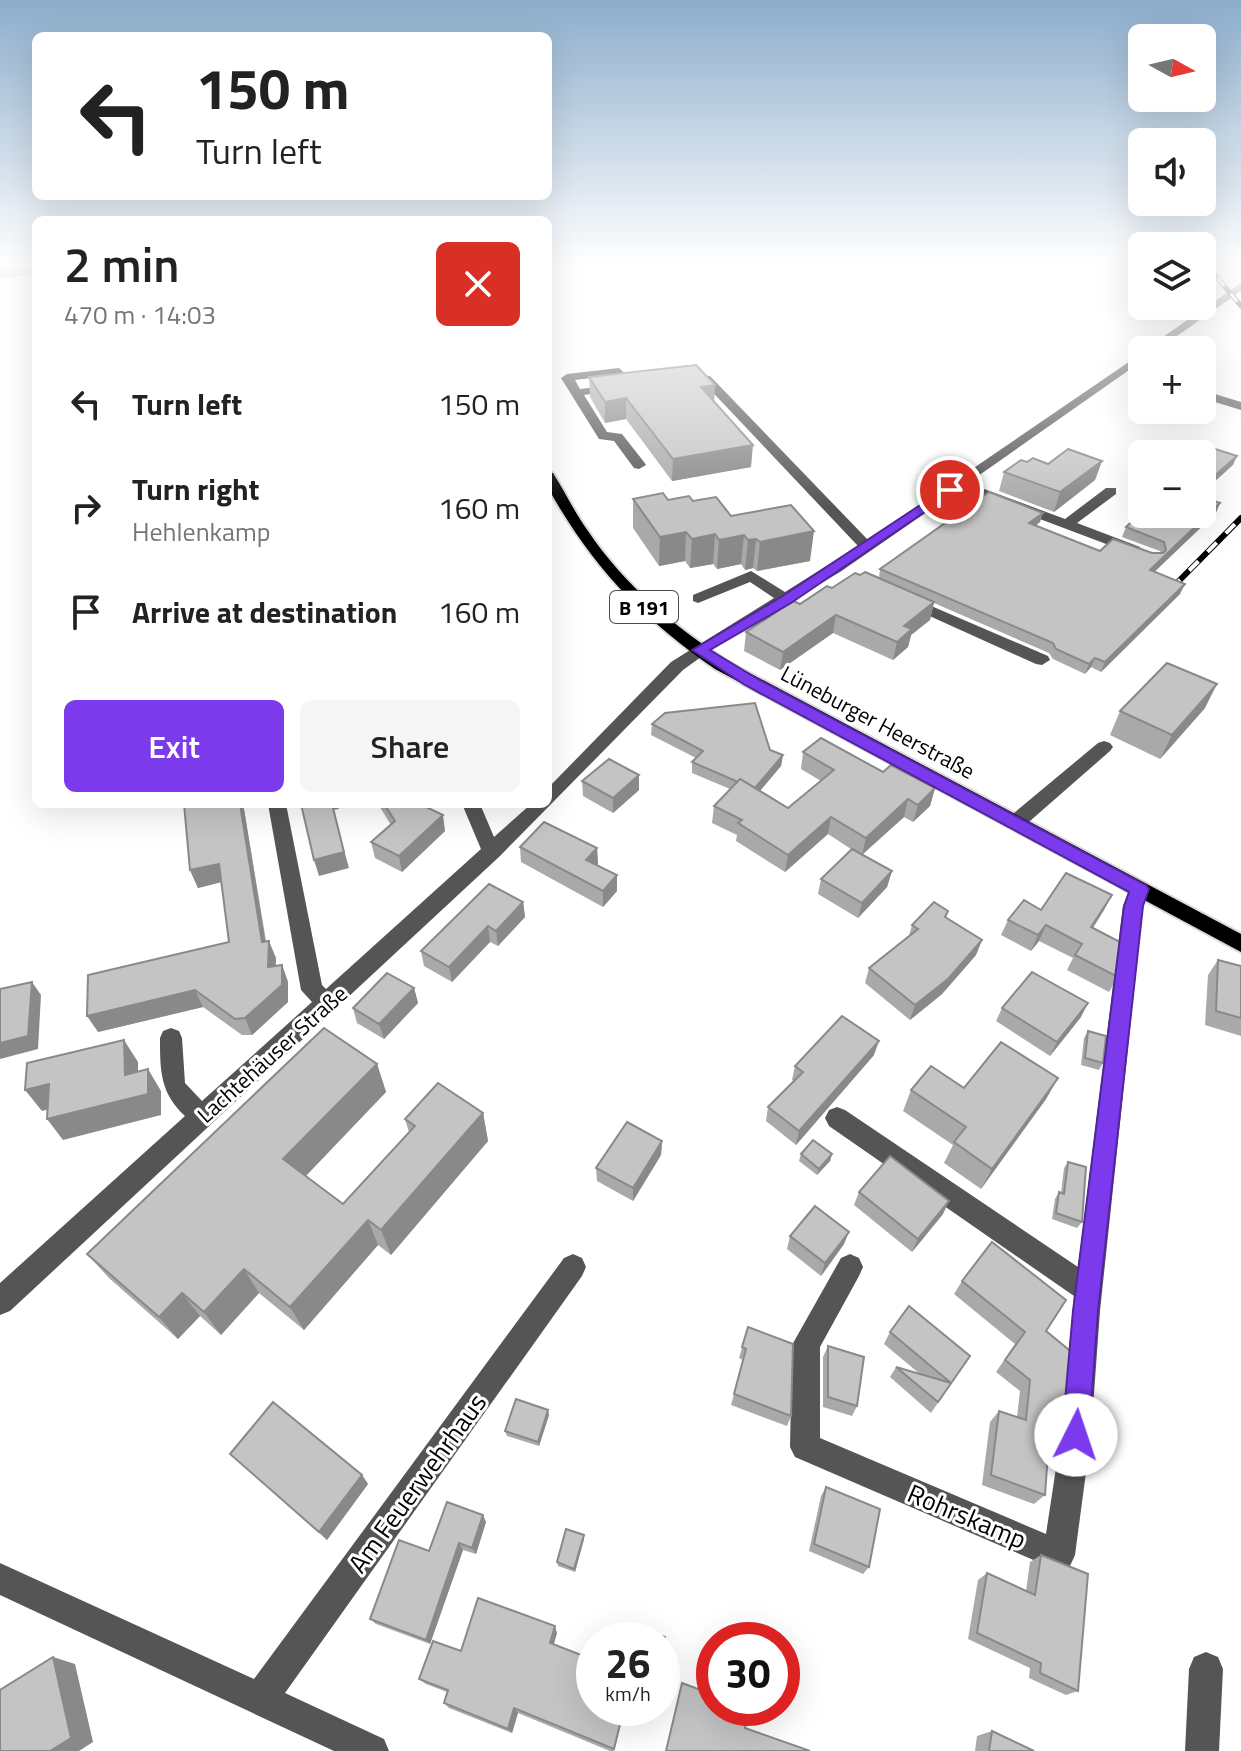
<!DOCTYPE html>
<meta charset="utf-8">
<style>
:root{--surface:#fff;--page:#f6f6f6;--text:#222;--muted:#767676;--accent:#7c3aed}
body{margin:0;font-family:"Titillium Web",sans-serif;background:var(--page);color:var(--text);height:100vh;display:flex;flex-direction:column;font-size:30px;white-space:nowrap}
*{box-sizing:border-box;margin:0}
p{font-size:26px;color:var(--muted)}
.icon{flex:none;width:44px;height:44px;fill:none;stroke:currentColor;stroke-width:2;stroke-linecap:round;stroke-linejoin:round}
.map{position:relative;flex:1;overflow:hidden}
.side{position:absolute;left:32px;top:216px;width:520px;height:592px;display:flex;flex-direction:column;background:var(--surface);border-radius:12px;box-shadow:0 8px 32px #0002}
.side>*{flex:none}
.banner{position:absolute;left:32px;top:32px;width:520px;height:168px;border-radius:12px;box-shadow:0 8px 32px #0002;background:#fff;color:var(--text);overflow:hidden}
.needle{width:52px;rotate:98deg}
.buttons{position:absolute;left:1128px;top:24px;display:grid;gap:16px}
.buttons a{display:grid;place-items:center;width:88px;height:88px;border-radius:12px;background:var(--surface);box-shadow:0 8px 32px #0002;font-size:40px}
.speed{position:absolute;left:576px;top:1622px;display:flex;gap:16px;font-size:40px;font-weight:700;text-align:center}
.speed>*{display:grid;place-content:center;width:104px;height:104px;border-radius:50%;background:var(--surface);box-shadow:0 8px 32px #0002;line-height:1}
.speed small{font-size:20px;font-weight:400}
.speed .limit{border:12px solid #d22;background:#fff;color:#111}
.pin{position:absolute;display:grid;place-items:center;width:68px;height:68px;color:#fff;margin:-34px;border:4px solid #fff;border-radius:50%;box-shadow:0 2px 8px #0007}
.me{position:absolute;width:88px;margin:-44px;rotate:4deg;stroke-linejoin:round;filter:drop-shadow(0 0 6px #0008)}
.turn{display:flex;align-items:center;gap:28px;height:168px;padding:0 32px;font-size:36px}
.turn .icon{width:104px;height:104px;stroke-width:2.5}
.turn b{display:block;font-size:56px;line-height:68px}
.round{display:grid;place-items:center;flex:none;width:84px;height:84px;border-radius:12px;background:var(--page)}
.head{display:flex;align-items:center;justify-content:space-between;height:136px;padding:0 32px}
h1{font-size:48px;font-weight:600;line-height:60px}
.cta{display:flex;gap:16px;margin-top:auto;padding:16px 32px}
.cta a{flex:1;height:92px;border-radius:12px;background:var(--accent);color:#fff;font-size:32px;font-weight:600;line-height:92px;text-align:center}
.cta a+a{background:var(--page);color:var(--text)}
ul{padding:0;list-style:none}
li{display:flex;align-items:center;gap:24px;height:104px;padding:0 32px}
li div{flex:1}
li b{display:block;font-size:30px}
li em{font-style:normal}
.map>svg:first-child{display:block}
.lines{fill:none;stroke-linecap:round;stroke-linejoin:round}
.major-casing{stroke:#dbdbdb;stroke-width:4}
.minor{fill:#555;fill-rule:evenodd}
.major{fill:#000;fill-rule:evenodd}
.rail-far1-casing{stroke:#000;stroke-width:5}
.rail-casing{stroke:#000;stroke-width:6}
.rail-far1{stroke:#fff;stroke-width:3;stroke-dasharray:10;stroke-linecap:butt}
.rail{stroke:#fff;stroke-width:4;stroke-dasharray:13;stroke-linecap:butt}
.wall{fill:#a9a9a9}
.shaded-wall{fill:#898989}
.building{fill:#c4c4c4;stroke:#898989;stroke-width:2}
.route{fill:#7c3aed;stroke:#51269a;stroke-width:2}
.labels{text-anchor:middle;dominant-baseline:central;stroke-width:6;stroke-linejoin:round;paint-order:stroke}
.shield{fill:#fff;stroke:#4c4c4c;stroke-width:2}
.shield-label{font-size:20px;font-weight:bold;fill:#000}
.street-label{font-size:22px;fill:#000;stroke:#fff}
.near-street-label{font-size:26px;fill:#000;stroke:#fff}
</style>
<div class="map">
<svg width="1241" height="1751" viewBox="0 0 1241 1751">
<rect width="100%" height="100%" fill="#fff"/>
<g class="lines">
<defs>
<path id="major" d="M548,472L553,473C565,492 575,513 588,531C625,586 673,625 727,661L1241,934V952L715,669C643,619 596,571 552,495L548,489Z"/>
</defs>
<use href="#major" class="major-casing"/>
<g class="minor">
<polygon points="1241,283 1241,291 1157,350 1144,350"/>
<path d="M1142,353V361L968,483L1065,519L1106,488H1116V494L1077,523L1140,547V553H1130L960,489L840,572L723,641L683,670L500,856L10,1311L0,1315V1283L185,1116C160,1093 160,1070 160,1038L163,1031L171,1028L179,1031L182,1038L185,1083L202,1101L312,1002L301,990L268,804H286L322,985L326,989L481,849L462,804H480L494,837L531,804H548V788L671,662L774,598L750,582L698,603L693,601V595L751,571L785,592L858,546L702,381L688,378V374L710,376L868,540Z"/>
<polygon points="619,368 634,382 634,388 626,388 616,375 575,380 580,389 621,384 621,390 584,395 607,432 622,434 644,462 646,465 639,469 634,468 614,441 599,439 561,378 567,374"/>
<polygon points="1202,390 1241,402 1241,410 1202,398"/>
<polygon points="908,596 1048,656 1050,660 1042,665 1036,664 903,604 903,598"/>
<polygon points="1104,741 1110,743 1113,747 1110,751 1022,828 1008,828 1005,823 1008,818 1098,743"/>
<polygon points="1140,881 1147,884 1150,889 1143,906 1100,1311 1091,1435 1075,1555 1070,1566 1059,1571 795,1457 790,1447 792,1345 841,1258 850,1254 859,1258 863,1267 859,1276 820,1347 820,1438 1046,1534 1061,1435 1074,1296 829,1126 825,1118 829,1110 837,1107 845,1110 1078,1267 1123,906 1133,884"/>
<polygon points="573,1254 582,1258 586,1267 582,1276 285,1693 384,1739 389,1751 334,1751 0,1595 0,1563 254,1679 564,1258"/>
<polygon points="1206,1652 1218,1657 1223,1669 1219,1751 1185,1751 1189,1669 1194,1657"/>
</g>
<use href="#major" class="major"/>
<defs>
<polyline id="rail-far1" points="1205,263 1241,306"/>
<polyline id="rail" points="1171,589 1241,518"/>
</defs>
<use href="#rail-far1" class="rail-far1-casing"/>
<use href="#rail" class="rail-casing"/>
<use href="#rail-far1" class="rail-far1"/>
<use href="#rail" class="rail"/>
</g>
<g class="wall">
<polygon points="589,377 714,402 751,467 672,481 626,419 605,423 590,397"/>
<polygon points="1102,461 1095,480 1054,512 999,491 1004,472 1027,462 1048,464"/>
<polygon points="633,499 693,501 731,516 810,561 757,571 753,568 745,570 741,564 717,569 713,564 690,568 685,561 659,566 633,528"/>
<polygon points="1216,513 1154,572 1180,594 1101,672 1091,667 1085,674 1053,659 1049,653 934,603 930,620 911,635 908,647 893,660 833,633 780,670 744,651 746,632 860,575 879,578 880,569 1040,522 1036,525 1100,551 1161,553 1160,551 1122,537 1126,527"/>
<polygon points="1205,708 1160,759 1110,735 1120,711"/>
<polygon points="652,724 770,750 783,755 781,766 760,791 788,808 821,781 801,769 803,752 883,772 935,788 930,806 913,822 904,817 862,854 892,871 887,887 858,918 818,894 821,879 851,849 828,834 785,872 736,841 737,835 712,823 714,806 730,789 692,773 692,762 696,758 651,735"/>
<polygon points="639,775 639,790 613,813 583,796 582,781"/>
<polygon points="378,804 433,804 425,807 445,831 402,872 375,858 371,842 391,825"/>
<polygon points="244,809 266,941 276,958 275,966 282,965 288,982 288,1002 252,1035 242,1035 203,1007 98,1032 229,942 221,882 198,888 190,870"/>
<polygon points="520,847 597,848 598,864 596,865 617,891 603,907 521,862"/>
<polygon points="523,902 525,917 498,946 490,942 452,982 424,966 421,951"/>
<polygon points="1041,910 1104,910 1093,928 1118,977 1109,992 1067,970 1073,958 1039,941 1031,951 1001,935 1008,920"/>
<polygon points="948,911 946,918 982,940 976,955 942,994 910,1020 865,983 869,968 909,936 912,925"/>
<polygon points="1218,960 1241,966 1241,1036 1205,1025 1208,975"/>
<polygon points="414,988 418,1003 384,1039 357,1023 353,1008"/>
<polygon points="1002,1008 1081,1017 1050,1056 996,1021"/>
<polygon points="1088,1031 1103,1063 1099,1070 1081,1065 1084,1038"/>
<polygon points="874,1055 796,1145 766,1121 768,1107 794,1081 792,1080 795,1066"/>
<polygon points="377,1064 386,1092 306,1176 343,1204 409,1132 405,1119 483,1113 488,1141 391,1255 378,1245 304,1330 259,1293 221,1335 200,1316 178,1339 109,1278 87,1254"/>
<polygon points="1058,1078 1046,1099 981,1189 944,1163 953,1145 903,1111 911,1090 964,1088"/>
<polygon points="662,1141 661,1155 633,1201 597,1181 596,1168"/>
<polygon points="801,1154 832,1154 830,1161 817,1175 799,1161"/>
<polygon points="1068,1162 1082,1222 1077,1228 1052,1219 1055,1199 1059,1192 1061,1193 1064,1168"/>
<polygon points="859,1192 943,1214 912,1252 854,1205"/>
<polygon points="790,1236 844,1244 821,1276 787,1249"/>
<polygon points="962,1281 1046,1331 1066,1432 1055,1442 1049,1440 1045,1495 1034,1504 982,1485 990,1422 999,1411 1017,1417 1020,1391 996,1372 1015,1344 954,1294"/>
<polygon points="748,1327 791,1416 787,1426 731,1405 743,1360 739,1358"/>
<polygon points="890,1332 970,1356 931,1413 890,1377 896,1367 920,1374 884,1344"/>
<polygon points="828,1346 857,1406 852,1416 823,1407 823,1357"/>
<polygon points="549,1415 539,1446 507,1436 505,1431"/>
<polygon points="230,1454 362,1475 368,1484 327,1540"/>
<polygon points="826,1487 869,1567 863,1574 809,1551 821,1496"/>
<polygon points="486,1522 476,1554 463,1550 430,1644 376,1624 370,1619 429,1551"/>
<polygon points="584,1535 584,1539 575,1572 558,1566 557,1562"/>
<polygon points="1041,1555 1078,1691 1066,1695 1029,1678 1030,1668 968,1639 978,1580 987,1573 1026,1591 1030,1562"/>
<polygon points="557,1633 554,1644 594,1708 625,1708 614,1751 610,1751 518,1713 512,1733 449,1708 444,1703 447,1692 426,1684 419,1679 461,1651"/>
<polygon points="992,1731 1034,1751 975,1751 977,1736"/>
</g>
<g class="shaded-wall">
<polygon points="36,263 36,274 0,278 0,266"/>
<polygon points="715,385 714,406 701,387"/>
<polygon points="626,398 626,419 605,423 605,402"/>
<polygon points="753,445 751,467 672,481 673,459"/>
<polygon points="1237,456 1233,465 1202,493 1202,487"/>
<polygon points="1102,461 1095,480 1054,512 1060,492"/>
<polygon points="1220,503 1216,513 1146,580 1150,570"/>
<polygon points="1043,513 1040,522 1026,533 1029,523"/>
<polygon points="814,531 810,561 757,571 760,542"/>
<polygon points="686,532 685,561 659,566 660,537"/>
<polygon points="715,534 713,564 690,568 692,539"/>
<polygon points="744,535 741,564 717,569 719,540"/>
<polygon points="756,539 753,568 745,570 748,540"/>
<polygon points="1185,584 1180,594 1101,672 1105,662"/>
<polygon points="934,602 930,620 911,635 908,647 893,660 897,642 904,626"/>
<polygon points="836,615 833,633 780,670 783,652"/>
<polygon points="1095,658 1091,667 1085,674 1089,664"/>
<polygon points="1217,684 1205,708 1160,759 1172,735"/>
<polygon points="551,692 552,708 548,709 548,693"/>
<polygon points="783,755 781,766 753,799 754,789"/>
<polygon points="639,775 639,790 613,813 613,798"/>
<polygon points="935,788 930,806 913,822 918,805"/>
<polygon points="908,799 904,817 862,855 866,838"/>
<polygon points="240,804 242,804 244,809 268,957 269,941 276,958 275,984 268,967 262,942"/>
<polygon points="332,804 338,804 339,809 333,810 349,868 319,876 314,860"/>
<polygon points="443,815 445,831 402,872 399,856"/>
<polygon points="831,817 828,834 785,872 788,855"/>
<polygon points="597,848 598,864 587,875 586,860"/>
<polygon points="219,864 226,881 198,888 190,870"/>
<polygon points="892,871 887,887 858,918 862,903"/>
<polygon points="617,875 617,891 603,907 603,891"/>
<polygon points="1112,895 1104,910 1083,942 1091,927"/>
<polygon points="523,902 525,917 498,946 496,931"/>
<polygon points="1046,925 1039,941 1031,951 1038,935"/>
<polygon points="488,926 490,942 452,982 449,967"/>
<polygon points="982,940 976,955 942,994 910,1020 915,1005"/>
<polygon points="282,965 288,982 288,1002 252,1035 245,1018"/>
<polygon points="32,982 41,995 38,1049 0,1059 0,1043"/>
<polygon points="414,988 418,1003 384,1039 379,1024"/>
<polygon points="195,990 203,1007 98,1032 87,1016"/>
<polygon points="1088,1003 1081,1017 1050,1056 1057,1042"/>
<polygon points="124,1040 138,1062 138,1096 125,1075"/>
<polygon points="879,1041 874,1055 796,1145 799,1131"/>
<polygon points="377,1064 386,1092 296,1186 283,1159"/>
<polygon points="148,1069 161,1091 161,1115 63,1140 47,1119"/>
<polygon points="1058,1078 1046,1099 981,1189 992,1169"/>
<polygon points="49,1084 65,1105 42,1111 25,1090"/>
<polygon points="483,1113 488,1141 391,1255 381,1230"/>
<polygon points="662,1141 661,1155 633,1201 633,1188"/>
<polygon points="832,1154 830,1161 817,1175 819,1169"/>
<polygon points="949,1201 943,1214 912,1252 918,1239"/>
<polygon points="368,1220 378,1245 304,1330 290,1307"/>
<polygon points="849,1232 844,1244 821,1276 825,1263"/>
<polygon points="244,1269 259,1293 221,1335 204,1312"/>
<polygon points="182,1293 200,1316 178,1339 159,1317"/>
<polygon points="548,1410 549,1415 539,1446 538,1442"/>
<polygon points="362,1475 368,1484 327,1540 319,1532"/>
<polygon points="483,1515 486,1522 476,1554 472,1548"/>
<polygon points="584,1535 584,1539 575,1572 574,1569"/>
<polygon points="459,1543 463,1550 430,1644 426,1640"/>
<polygon points="555,1626 557,1633 552,1649 550,1643"/>
<polygon points="53,1657 75,1664 93,1742 79,1751 50,1751"/>
<polygon points="514,1708 518,1713 512,1733 508,1729"/>
</g>
<g class="building">
<polygon points="0,263 36,263 0,266"/>
<polygon points="696,365 715,385 701,387 753,445 673,459 626,398 605,402 589,377"/>
<polygon points="1212,448 1237,456 1202,487 1202,457"/>
<polygon points="1068,449 1102,461 1060,492 1004,472 1021,460 1027,462 1033,458 1048,464"/>
<polygon points="989,492 1043,513 1029,523 1100,551 1113,539 1152,553 1163,553 1166,550 1164,542 1126,527 1142,512 1142,514 1202,514 1202,497 1220,503 1150,570 1185,584 1105,662 1095,658 1089,664 1056,649 1053,643 880,569"/>
<polygon points="663,493 668,500 689,496 693,501 716,497 731,516 791,505 814,531 760,542 756,539 748,540 744,535 719,540 715,534 692,539 686,532 660,537 633,499"/>
<polygon points="865,572 934,602 904,626 912,629 897,642 836,615 783,652 746,632 793,601 800,604 827,586 832,588 855,573 860,575"/>
<polygon points="1167,663 1217,684 1172,735 1120,711"/>
<polygon points="755,703 770,750 783,755 755,788 740,779 738,782 692,762 703,751 652,724 665,713"/>
<polygon points="821,738 883,772 891,765 935,788 918,805 908,799 866,838 831,817 788,855 738,823 742,820 714,806 740,779 788,808 834,770 803,752"/>
<polygon points="609,759 639,775 613,798 582,781"/>
<polygon points="184,804 240,804 262,942 269,941 268,967 282,965 282,985 245,1018 235,1019 195,990 87,1016 88,975 229,942 219,864 190,870"/>
<polygon points="301,804 332,804 344,852 314,860"/>
<polygon points="384,804 420,804 443,815 399,856 371,842 395,821"/>
<polygon points="544,822 597,848 586,860 617,875 603,891 520,847"/>
<polygon points="852,849 892,871 862,903 821,879"/>
<polygon points="1066,873 1112,895 1091,927 1122,943 1118,977 1075,955 1082,944 1046,925 1038,935 1008,920 1024,900 1041,910"/>
<polygon points="489,884 523,902 496,931 488,926 449,967 421,951"/>
<polygon points="934,902 948,911 945,917 982,940 948,979 915,1005 869,968 918,929 912,925"/>
<polygon points="1218,960 1241,966 1241,1018 1216,1011"/>
<polygon points="1032,972 1088,1003 1057,1042 1002,1008"/>
<polygon points="387,973 414,988 379,1024 353,1008"/>
<polygon points="32,982 28,1036 0,1043 0,989"/>
<polygon points="842,1016 879,1041 799,1131 768,1107 803,1072 795,1066"/>
<polygon points="324,1028 377,1064 283,1159 343,1204 415,1126 405,1119 438,1083 483,1113 381,1230 368,1220 290,1307 244,1269 204,1312 182,1293 159,1317 87,1254"/>
<polygon points="1088,1031 1106,1036 1103,1063 1085,1058"/>
<polygon points="124,1040 125,1075 148,1069 148,1094 47,1119 49,1084 25,1090 27,1063"/>
<polygon points="1001,1042 1058,1078 992,1169 954,1142 966,1127 911,1090 931,1066 964,1088"/>
<polygon points="627,1122 662,1141 633,1188 596,1168"/>
<polygon points="813,1140 832,1154 819,1169 801,1154"/>
<polygon points="890,1156 949,1201 918,1239 859,1192"/>
<polygon points="1068,1162 1086,1167 1082,1222 1056,1213 1059,1192 1064,1194"/>
<polygon points="815,1206 849,1232 825,1263 790,1236"/>
<polygon points="992,1242 1066,1300 1046,1331 1074,1354 1066,1432 1050,1426 1045,1495 991,1475 999,1411 1026,1420 1030,1380 1005,1360 1025,1332 962,1281"/>
<polygon points="909,1306 970,1356 938,1402 896,1367 951,1383 890,1332"/>
<polygon points="748,1327 793,1344 791,1416 734,1394 746,1349 742,1347"/>
<polygon points="828,1346 864,1357 857,1406 828,1397"/>
<polygon points="516,1399 548,1410 538,1442 505,1431"/>
<polygon points="273,1402 362,1475 319,1532 230,1454"/>
<polygon points="826,1487 880,1509 869,1567 814,1544"/>
<polygon points="447,1502 483,1515 472,1548 459,1543 426,1640 370,1619 399,1540 429,1551"/>
<polygon points="566,1529 584,1535 574,1569 557,1562"/>
<polygon points="1041,1555 1088,1574 1078,1691 1040,1673 1041,1663 977,1633 987,1573 1035,1595"/>
<polygon points="478,1598 555,1626 550,1643 594,1660 594,1708 624,1708 614,1749 514,1708 508,1729 444,1703 448,1690 419,1679 433,1641 461,1651"/>
<polygon points="644,1629 665,1637 662,1650 662,1640 641,1640"/>
<polygon points="53,1657 71,1738 50,1751 0,1751 0,1690"/>
<polygon points="682,1683 714,1695 714,1708 748,1709 745,1728 810,1751 666,1751"/>
<polygon points="992,1731 1034,1751 989,1751"/>
</g>
<linearGradient id="sky" x2="0" y2="1"><stop stop-color="#8cadcc"/><stop offset="0.52" stop-color="#fff"/><stop offset="1" stop-color="#fff" stop-opacity="0"/></linearGradient>
<rect width="1241" height="508" fill="url(#sky)"/>
<polygon class="route" points="946,488 957,490 791,603 710,650 756,678 1146,885 1149,889 1143,906 1098,1311 1089,1435 1085,1445 1076,1449 1066,1445 1062,1435 1073,1311 1124,906 1129,892 745,685 692,650 781,597"/>
<g class="labels">
<rect class="shield" x="610" y="591" width="68" height="32" rx="6"/>
<g class="shield-label">
<text x="644" y="607">B 191</text>
</g>
<g class="street-label">
<text transform="translate(878 722) rotate(28)">Lüneburger Heerstraße</text>
<text transform="translate(272 1054) rotate(-42)">Lachtehäuser Straße</text>
</g>
<g class="near-street-label">
<text transform="translate(417 1483) rotate(-54)">Am Feuerwehrhaus</text>
<text transform="translate(967 1516) rotate(23)">Rohrskamp</text>
</g>
</g>
</svg>
<div class="buttons">
<a><svg class="needle" viewBox="-14 -14 28 28"><path d="M0-13l5 13h-10z" fill="#e53935"/><path d="M0 13l5-13h-10z" fill="#767676"/></svg></a>
<a><svg class="icon" aria-label="sound" viewBox="0 0 24 24"><path d="M4 9h4l5-4v14l-5-4H4zM17 9q2 3 0 6"/></svg></a>
<a><svg class="icon" aria-label="layers" viewBox="0 0 24 24"><path d="M12 4l9 5-9 5-9-5zM3 14l9 5 9-5"/></svg></a>
<a>+</a>
<a>−</a>
</div>
<div class="speed"><div>26<small>km/h</small></div><div class="limit">30</div></div>
<div class="pin" style="left:950px;top:490px;background:#d93025"><svg class="icon" aria-label="arrive" viewBox="0 0 24 24"><path d="M6 21V4h12l-3 4 3 4H6"/></svg></div>
<svg class="me" style="left:1076px;top:1435px" viewBox="-20 -20 40 40"><circle r="19" fill="#fff"/><path d="M0-13L10 11 0 6-10 11z" fill="#7c3aed"/></svg>
<div class="banner">
<div class="turn"><svg class="icon" aria-label="left" viewBox="0 0 24 24"><path d="M17 20v-9H6M10 6l-5 5 5 5"/></svg><div><b>150 m</b>Turn left</div></div>
</div>
<section class="side">
<div class="head"><div><h1>2 min</h1><p>470 m · 14:03</p></div><a class="round" style="background:#d93025;color:#fff"><svg class="icon" aria-label="close" viewBox="0 0 24 24"><path d="M6 6l12 12M18 6L6 18"/></svg></a></div>
<ul>
<li><svg class="icon" aria-label="left" viewBox="0 0 24 24"><path d="M17 20v-9H6M10 6l-5 5 5 5"/></svg><div><b>Turn left</b></div><em>150 m</em></li>
<li><svg class="icon" aria-label="right" viewBox="0 0 24 24"><path d="M7 20v-9h11M14 6l5 5-5 5"/></svg><div><b>Turn right</b><p>Hehlenkamp</p></div><em>160 m</em></li>
<li><svg class="icon" aria-label="arrive" viewBox="0 0 24 24"><path d="M6 21V4h12l-3 4 3 4H6"/></svg><div><b>Arrive at destination</b></div><em>160 m</em></li>
</ul>
<div class="cta"><a>Exit</a><a>Share</a></div>
</section>
</div>
